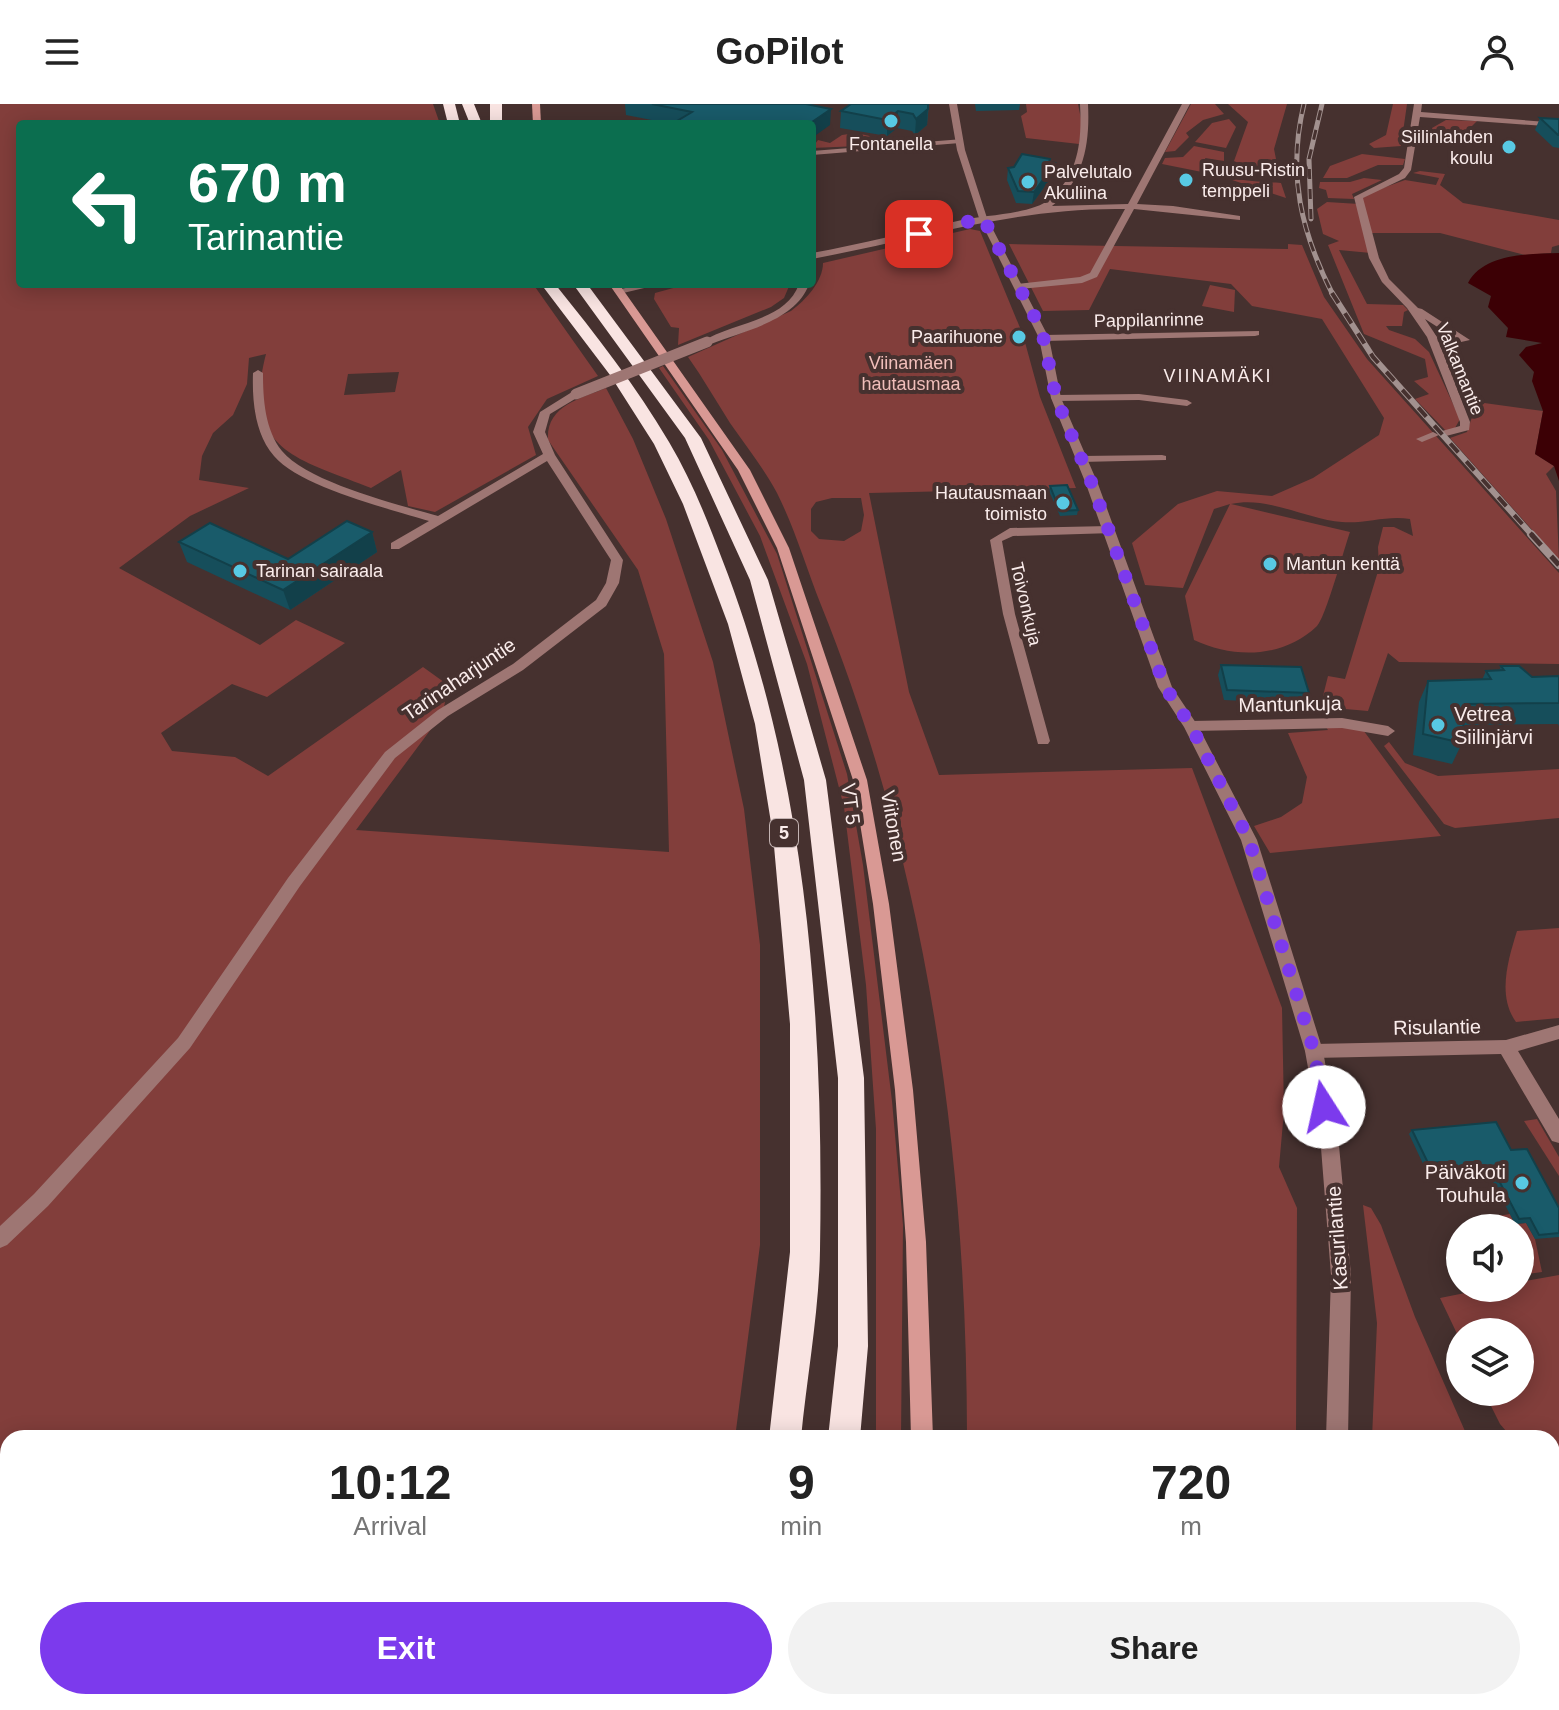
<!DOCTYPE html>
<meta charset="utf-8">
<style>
:root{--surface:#fff;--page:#f2f2f2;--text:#222;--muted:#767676;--accent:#7c3aed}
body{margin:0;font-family:Arial,sans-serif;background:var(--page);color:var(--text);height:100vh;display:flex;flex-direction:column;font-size:30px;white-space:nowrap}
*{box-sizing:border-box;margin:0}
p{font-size:26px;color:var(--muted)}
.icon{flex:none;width:44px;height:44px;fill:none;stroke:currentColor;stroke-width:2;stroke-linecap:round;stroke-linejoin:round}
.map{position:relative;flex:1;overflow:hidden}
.sheet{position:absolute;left:0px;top:1326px;width:1560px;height:280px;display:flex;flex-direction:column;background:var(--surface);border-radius:24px 24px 0 0;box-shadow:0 4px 20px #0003}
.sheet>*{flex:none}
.top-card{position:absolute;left:16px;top:16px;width:800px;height:168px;border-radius:8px;box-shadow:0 4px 20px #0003;background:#0b6e4f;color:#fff;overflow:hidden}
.tools{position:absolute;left:1446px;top:1110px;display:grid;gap:16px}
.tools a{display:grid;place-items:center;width:88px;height:88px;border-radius:50%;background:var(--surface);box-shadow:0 4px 20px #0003;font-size:40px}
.pin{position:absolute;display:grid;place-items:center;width:68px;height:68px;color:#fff;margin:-34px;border-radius:16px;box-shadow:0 4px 12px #0006}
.me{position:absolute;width:88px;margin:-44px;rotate:350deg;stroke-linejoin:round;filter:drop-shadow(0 0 6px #0008)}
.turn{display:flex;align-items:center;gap:28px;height:168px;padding:0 40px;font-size:36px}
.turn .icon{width:104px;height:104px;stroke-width:2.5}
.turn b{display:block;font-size:56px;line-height:68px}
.eta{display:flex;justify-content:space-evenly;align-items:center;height:136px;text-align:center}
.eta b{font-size:48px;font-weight:700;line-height:56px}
.cta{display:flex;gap:16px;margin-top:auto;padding:16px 40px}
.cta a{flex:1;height:92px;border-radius:48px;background:var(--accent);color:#fff;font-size:32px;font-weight:700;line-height:92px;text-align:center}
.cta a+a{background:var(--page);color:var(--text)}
header{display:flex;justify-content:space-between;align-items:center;height:104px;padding:0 40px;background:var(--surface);font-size:36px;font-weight:700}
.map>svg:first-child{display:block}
.green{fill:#823e3b;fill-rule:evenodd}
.water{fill:#3c0005}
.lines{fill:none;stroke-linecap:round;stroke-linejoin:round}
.minor{fill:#9e7673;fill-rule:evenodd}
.tertiary{fill:#9e7673;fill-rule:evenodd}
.secondary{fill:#d99994;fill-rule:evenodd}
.motorway{fill:#f9e4e2;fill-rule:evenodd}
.rail-far2-casing{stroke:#a2918f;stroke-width:5}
.rail-far1-casing{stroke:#a2918f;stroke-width:6}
.rail-casing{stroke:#a2918f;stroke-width:8}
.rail-far2{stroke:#46312f;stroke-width:3;stroke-dasharray:10;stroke-linecap:butt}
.rail-far1{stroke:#46312f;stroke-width:4;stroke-dasharray:12;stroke-linecap:butt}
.rail{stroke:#46312f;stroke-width:5;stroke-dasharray:15;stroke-linecap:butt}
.minor-bridge{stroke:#9e7673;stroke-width:11}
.wall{fill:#164e5b}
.shaded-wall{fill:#12404a}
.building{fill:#195b6a;stroke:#12404a;stroke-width:2}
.route{stroke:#7c3aed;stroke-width:14;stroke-dasharray:0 25.2}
.poi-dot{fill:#58c9e3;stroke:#46312f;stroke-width:3}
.labels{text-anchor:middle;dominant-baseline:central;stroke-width:8;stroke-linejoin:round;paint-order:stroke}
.far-poi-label{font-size:18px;fill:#faeceb;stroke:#46312f;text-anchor:start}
.far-street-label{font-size:18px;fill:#faeceb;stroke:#46312f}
.far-park-label{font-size:18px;fill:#f0beba;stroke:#46312f}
.far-neighbourhood-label{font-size:18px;letter-spacing:2px;fill:#faeceb;stroke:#46312f}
.shield{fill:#46312f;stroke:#c4b4b3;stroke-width:2}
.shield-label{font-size:18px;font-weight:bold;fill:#faeceb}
.street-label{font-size:20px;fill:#faeceb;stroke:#46312f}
.poi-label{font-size:20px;fill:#faeceb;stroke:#46312f;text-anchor:start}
</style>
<header><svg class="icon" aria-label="menu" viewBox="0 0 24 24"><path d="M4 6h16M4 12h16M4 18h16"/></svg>GoPilot<svg class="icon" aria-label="person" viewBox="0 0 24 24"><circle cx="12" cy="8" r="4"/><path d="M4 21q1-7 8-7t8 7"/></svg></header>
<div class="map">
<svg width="1559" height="1606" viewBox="0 0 1559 1606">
<rect width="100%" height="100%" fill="#46312f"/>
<g class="green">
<path d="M0,0H433L440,20H20V180H533L598,272L547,295L528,323L536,351L435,408L408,402L401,366L371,384C297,355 241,346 266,250L249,254L247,280L233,311L213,329L202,352L199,376L249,384L190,412L119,464L260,541L296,516L345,539L267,593L232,580L161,629L172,647L235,653L268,672L423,563L448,581L443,609L356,726L669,748L664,550L638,466L548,336C546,302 579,295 606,284L633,335L666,415L713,558L744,705L760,841V1141L735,1334H8V1598H701L699,1606H0ZM399,268L395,288L344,291L348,270Z"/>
<polygon points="1026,0 1078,0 1082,20 1079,40 1026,34 1021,12 1027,8"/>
<polygon points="1191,0 1215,0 1224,10 1203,16 1186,29 1189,33 1175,47 1165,48"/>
<polygon points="1228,0 1287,0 1274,45 1279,70 1250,65 1234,57 1248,18"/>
<polygon points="1393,0 1407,0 1401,42 1374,44 1369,40 1386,31"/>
<polygon points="1229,15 1236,23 1226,44 1195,38 1212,19"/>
<polygon points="1446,16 1477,17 1457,37 1436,36 1432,24"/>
<polygon points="856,29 906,40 812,44 818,36 830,39 842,31"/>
<path d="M1194,42L1224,48V57L1205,54C1211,79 1261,77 1281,79L1286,94L1217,71L1162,60L1165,54L1183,53Z"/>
<polygon points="1362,50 1405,55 1403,61 1378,61 1347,74 1323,74 1330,62"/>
<polygon points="1420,67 1445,70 1440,81 1463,99 1559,116 1559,141 1552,143 1551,149 1525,151 1440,129 1368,129 1371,149 1339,146 1367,200 1403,201 1408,206 1404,208 1402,222 1386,222 1389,226 1415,235 1429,248 1460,315 1455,324 1447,328 1415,295 1429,290 1414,277 1428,273 1425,255 1364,230 1328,141 1339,137 1323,130 1317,105 1327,98 1359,100 1358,93 1405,76 1436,81 1439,74 1413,69"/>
<polygon points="1364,74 1382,76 1352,90 1354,95 1328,94 1326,86 1319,84 1320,78 1350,78"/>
<path d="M970,125L980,127L1023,231L1040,293L1076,384L869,389L909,588L939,671L1192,664L1282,904L1284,1007L1279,1063L1297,1104L1296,1334H967C967,1052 927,763 821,501C806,463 795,425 777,389C763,363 746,342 730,319C716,297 703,274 688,253L791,207C806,196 823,177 823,159ZM832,394H861L864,411L861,427L844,437L819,435L811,427V405L816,398Z"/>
<path d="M1009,140L1288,145V140L1302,141L1324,193L1367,255L1559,469V560L1399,558L1388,549L1368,607L1345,605L1343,596L1323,592L1328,572L1345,575L1379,464L1378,443L1383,423H1394L1413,432L1410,415C1387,411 1365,420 1342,418C1305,415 1269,392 1231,400L1350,428C1344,445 1326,513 1317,522C1284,554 1234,555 1194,536L1185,492L1230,400L1214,405L1183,484L1145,481L1132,439L1178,400L1217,387L1272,392L1313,374L1379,331L1384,314L1322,215L1252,202L1231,180L1110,165L1089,206L1043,207Z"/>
<polygon points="688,180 790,180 784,194 771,203 678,241 679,224 671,223 654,195 655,189"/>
<polygon points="1210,181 1235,186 1234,208 1202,202"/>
<polygon points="1435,225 1465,286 1477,298 1543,307 1535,350 1554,362 1546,370 1556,387 1559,456 1450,334 1467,328 1473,310 1452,272"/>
<polygon points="663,262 722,346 777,450 847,670 863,761 892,997 903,1121 901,1334 876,1334 876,1025 866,881 844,703 807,560 760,432 709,336 659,264"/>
<polygon points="1323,619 1358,619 1441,732 1270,749 1254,722 1281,713 1302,699 1307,673 1288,629 1328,626"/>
<polygon points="1389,638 1405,659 1438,672 1559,665 1559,714 1455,724 1444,720 1384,642"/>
<path d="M1559,824V914L1516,918C1497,892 1508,856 1517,827Z"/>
<polygon points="1537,1015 1559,1053 1559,1072 1524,1017"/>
<polygon points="1363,1101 1371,1104 1381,1121 1415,1213 1468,1334 1372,1334 1377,1219"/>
<polygon points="1510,1110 1515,1120 1526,1119 1535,1135 1542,1168 1520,1171 1520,1124 1492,1124 1486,1114"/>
<polygon points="1559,1171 1559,1357 1552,1356 1552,1334 1512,1334 1500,1320 1484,1288 1520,1288 1520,1228 1460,1228 1460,1236 1440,1194 1490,1184 1520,1184 1520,1178"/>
<rect x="976" y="1598" width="323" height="8"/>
<polygon points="1370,1598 1478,1598 1481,1606 1370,1606"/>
</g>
<path class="water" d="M1559,149V377L1554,362L1535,350L1543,307L1532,277L1534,268L1519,251L1526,243L1542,239L1506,233L1508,224L1488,203L1491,192L1468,179C1484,149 1529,150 1559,149Z"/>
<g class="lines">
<g class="minor">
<path d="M1080,0H1088C1090,40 1084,76 1052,102L1128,100L1182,0H1190L1137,100L1173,102L1240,112V116L1134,105L1097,173L1082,179L1020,185L1017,184V180L1080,173L1090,169L1125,105C1018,103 918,135 812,155V149C862,140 912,127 962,116C985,111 1033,110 1050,95C1079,70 1082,36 1080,0Z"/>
<polygon points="1414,0 1422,0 1421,8 1559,19 1559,23 1420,13 1411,66 1405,74 1363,94 1379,154 1389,175 1418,204 1422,205 1470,236 1461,238 1425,215 1437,233 1470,318 1469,326 1446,332 1440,329 1442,327 1460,322 1460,318 1427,233 1407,204 1382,178 1369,154 1354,93 1399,70 1404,64"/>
<polygon points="963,35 960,39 812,51 812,47"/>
<polygon points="641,180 661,180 619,190 614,187"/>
<path d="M799,180H809C796,217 743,227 711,240L702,238C731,218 786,218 799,180Z"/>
<polygon points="1259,227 1259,231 1255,232 1044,237 1039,234 1044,231"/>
<path d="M258,266L263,269C263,295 265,326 282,347C307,378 399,401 438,412L543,350L533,328L540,308L572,288H580V292L550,310L545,328L555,351L623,456L619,479L606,502L523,566L448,612L395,654L300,782L190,944L48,1102L7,1141L0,1144V1122L34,1090L178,934L288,774L385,648L438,606L513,560L596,496L606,479L611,456L547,357L399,445H391V439L429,417C390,405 300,383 274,352C255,330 252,297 253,269Z"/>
<polygon points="1139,290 1187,296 1192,299 1187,302 1139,296 1056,297 1051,294 1056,291"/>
<polygon points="1433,328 1439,331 1422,338 1416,335"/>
<polygon points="1162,351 1166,352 1166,356 1081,358 1075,355 1081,352"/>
<polygon points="1109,422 1113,423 1113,429 1013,432 1002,437 1015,510 1050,637 1048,640 1038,640 1003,510 990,436 1010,424"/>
<polygon points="1342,614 1388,622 1395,627 1388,632 1342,624 1191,627 1184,622 1191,617"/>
<polygon points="1559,921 1559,935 1518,947 1559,1015 1559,1039 1552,1037 1501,950 1314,954 1308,952 1305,947 1308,942 1314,940 1506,936"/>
<polygon points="1559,1378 1559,1400 1552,1401 1552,1379"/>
</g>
<g class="tertiary">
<polygon points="949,0 957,0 965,46 987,114 1049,234 1061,294 1098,380 1172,583 1198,622 1257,736 1323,947 1338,1031 1351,1171 1348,1334 1326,1334 1331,1171 1320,1031 1305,947 1241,736 1184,623 1158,583 1086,380 1051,294 1039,234 979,114 957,46"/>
<rect x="1320" y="1598" width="24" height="8"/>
</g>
<g class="secondary">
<polygon points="532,0 540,0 541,20 533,20"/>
<polygon points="609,180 619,180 750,366 789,444 867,676 889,800 913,986 926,1138 933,1334 911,1334 906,1138 895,986 873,800 853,676 777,444 738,366"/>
<rect x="912" y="1598" width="24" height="8"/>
</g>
<g class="motorway">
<polygon points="443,0 455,0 460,20 448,20"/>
<polygon points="462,0 474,0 482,20 470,20"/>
<rect x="490" y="0" width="12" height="20"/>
<path d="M541,180H555C596,231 636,282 669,338C691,375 707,415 722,455C807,673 824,914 820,1146C819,1208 807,1272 801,1334H769L790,1148V920L773,731L755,620L728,520L683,400L654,340L610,271Z"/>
<polygon points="573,180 587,180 701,334 768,476 826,676 864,974 868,1242 860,1334 828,1334 838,1242 838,974 804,676 750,476 685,334"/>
<polygon points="735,1598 771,1598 769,1606 733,1606"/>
<polygon points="800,1598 836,1598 835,1606 799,1606"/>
</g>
<defs>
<g id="rail-far2">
<path d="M1304,0C1287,70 1301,128 1333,191"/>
<polyline points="1311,115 1309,55 1322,0"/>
</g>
<polyline id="rail-far1" points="1332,189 1373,253 1533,432"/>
<polyline id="rail" points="1531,430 1559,461"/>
</defs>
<use href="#rail-far2" class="rail-far2-casing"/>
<use href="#rail-far1" class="rail-far1-casing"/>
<use href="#rail" class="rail-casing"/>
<use href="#rail-far2" class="rail-far2"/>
<use href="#rail-far1" class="rail-far1"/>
<use href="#rail" class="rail"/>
<polyline class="minor-bridge" points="576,290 707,238"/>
</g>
<g class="wall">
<polygon points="625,0 806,0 830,21 672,20 626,11"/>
<polygon points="851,0 929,0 927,21 915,31 912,27 897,24 887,32 840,24 841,7"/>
<polygon points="975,0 1020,0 1019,6 976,7"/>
<polygon points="1540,14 1559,15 1559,44 1553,43 1535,26"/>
<polygon points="1050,58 1055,59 1053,71 1032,100 1016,99 1007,76 1008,64"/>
<polygon points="1050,382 1078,406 1077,411 1060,412 1049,387"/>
<polygon points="372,428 377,448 290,506 187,458 179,438 288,455"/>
<polygon points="1221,561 1309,589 1305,600 1224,596 1218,571"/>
<polygon points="1501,562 1532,573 1559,572 1559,622 1558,620 1463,621 1462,639 1452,660 1413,651 1419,598 1428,577 1482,576 1486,567 1499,567"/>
<polygon points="1412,1026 1511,1046 1559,1104 1559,1133 1535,1135 1526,1119 1515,1120 1490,1072 1444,1076 1437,1063 1425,1064 1409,1030"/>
</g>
<g class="shaded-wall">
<polygon points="928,0 927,21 915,31 916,15"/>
<polygon points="831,5 830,21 812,34 812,20 809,20"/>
<polygon points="898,7 897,24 887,32 887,16"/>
<polygon points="1050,55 1049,67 1055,59 1053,71 1032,100 1034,88"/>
<polygon points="372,428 377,448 290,506 283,486"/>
</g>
<g class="building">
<polygon points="652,0 806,0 831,5 809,20 672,20 692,8"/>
<polygon points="851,0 928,0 928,5 916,15 913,10 898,7 887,16 841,7"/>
<polygon points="1540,14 1559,15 1559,31 1558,31"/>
<polygon points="1022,50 1050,55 1049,58 1055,59 1034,88 1018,87 1008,64 1014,63"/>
<polygon points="1067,381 1078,406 1060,407 1050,382"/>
<polygon points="347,417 372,428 283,486 179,438 210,419 288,455"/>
<polygon points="1221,561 1301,563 1309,589 1227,586"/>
<polygon points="1501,562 1519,562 1532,573 1559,572 1559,599 1465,600 1462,639 1423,630 1428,577 1491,575 1486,567 1504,566"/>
<polygon points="1496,1018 1511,1046 1527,1045 1559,1104 1559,1129 1539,1131 1530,1114 1519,1115 1494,1067 1448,1071 1441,1058 1428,1059 1412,1026"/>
</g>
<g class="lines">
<polyline class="route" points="919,130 983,114 1042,227 1056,294 1092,380 1165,583 1191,622 1249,736 1314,947 1324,1003"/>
</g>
<g class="poi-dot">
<circle cx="891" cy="17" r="8"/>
<circle cx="1509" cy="43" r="8"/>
<circle cx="1186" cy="76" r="8"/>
<circle cx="1028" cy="78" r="8"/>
<circle cx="1019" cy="233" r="8"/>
<circle cx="1063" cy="399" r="8"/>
<circle cx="1270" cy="460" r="8"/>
<circle cx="240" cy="467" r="8"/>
<circle cx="1438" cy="621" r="8"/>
<circle cx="1522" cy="1079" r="8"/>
</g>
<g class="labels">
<g class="far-poi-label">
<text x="1493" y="33" text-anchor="end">Siilinlahden<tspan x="1493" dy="21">koulu</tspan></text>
<text x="891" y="40" text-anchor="middle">Fontanella</text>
<text x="1202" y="66">Ruusu-Ristin<tspan x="1202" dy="21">temppeli</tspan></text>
<text x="1044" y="68">Palvelutalo<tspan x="1044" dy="21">Akuliina</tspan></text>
<text x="1003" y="233" text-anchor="end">Paarihuone</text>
<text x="1047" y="389" text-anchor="end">Hautausmaan<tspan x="1047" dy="21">toimisto</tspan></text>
<text x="1286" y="460">Mantun kenttä</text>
<text x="256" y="467">Tarinan sairaala</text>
</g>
<g class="far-street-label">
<text transform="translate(1149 216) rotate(-1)">Pappilanrinne</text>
<text transform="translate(1460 265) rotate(68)">Valkamantie</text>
<text transform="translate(1026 500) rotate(77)">Toivonkuja</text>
</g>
<g class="far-park-label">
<text x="911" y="259">Viinamäen<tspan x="911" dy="21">hautausmaa</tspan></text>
</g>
<g class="far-neighbourhood-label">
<text x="1218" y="272">VIINAMÄKI</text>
</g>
<rect class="shield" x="770" y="715" width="28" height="28" rx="6"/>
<g class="shield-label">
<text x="784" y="729">5</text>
</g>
<g class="street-label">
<text transform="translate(459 575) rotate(-34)">Tarinaharjuntie</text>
<text transform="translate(1290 600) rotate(-1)">Mantunkuja</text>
<text transform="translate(851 700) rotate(83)">VT 5</text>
<text transform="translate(894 722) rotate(80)">Viitonen</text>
<text transform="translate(1437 923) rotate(-1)">Risulantie</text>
<text transform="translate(1337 1134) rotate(-94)">Kasurilantie</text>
</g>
<g class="poi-label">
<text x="1454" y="610">Vetrea<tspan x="1454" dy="23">Siilinjärvi</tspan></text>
<text x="1506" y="1068" text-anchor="end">Päiväkoti<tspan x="1506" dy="23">Touhula</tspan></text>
</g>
</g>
</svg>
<div class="tools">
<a><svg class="icon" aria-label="sound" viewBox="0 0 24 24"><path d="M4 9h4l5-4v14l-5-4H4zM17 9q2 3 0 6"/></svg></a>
<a><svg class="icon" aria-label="layers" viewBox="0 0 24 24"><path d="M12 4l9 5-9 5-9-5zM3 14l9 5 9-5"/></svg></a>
</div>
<div class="pin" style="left:919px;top:130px;background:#d93025"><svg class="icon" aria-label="arrive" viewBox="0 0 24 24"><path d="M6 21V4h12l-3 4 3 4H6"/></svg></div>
<svg class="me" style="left:1324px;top:1003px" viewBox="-20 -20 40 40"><circle r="19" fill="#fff"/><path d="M0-13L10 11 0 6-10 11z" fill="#7c3aed"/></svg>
<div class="top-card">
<div class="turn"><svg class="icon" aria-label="left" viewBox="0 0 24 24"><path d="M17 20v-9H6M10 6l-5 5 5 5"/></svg><div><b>670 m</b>Tarinantie</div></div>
</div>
<section class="sheet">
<div class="eta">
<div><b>10:12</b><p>Arrival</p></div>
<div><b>9</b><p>min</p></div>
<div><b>720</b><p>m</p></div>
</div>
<div class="cta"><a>Exit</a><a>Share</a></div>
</section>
</div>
